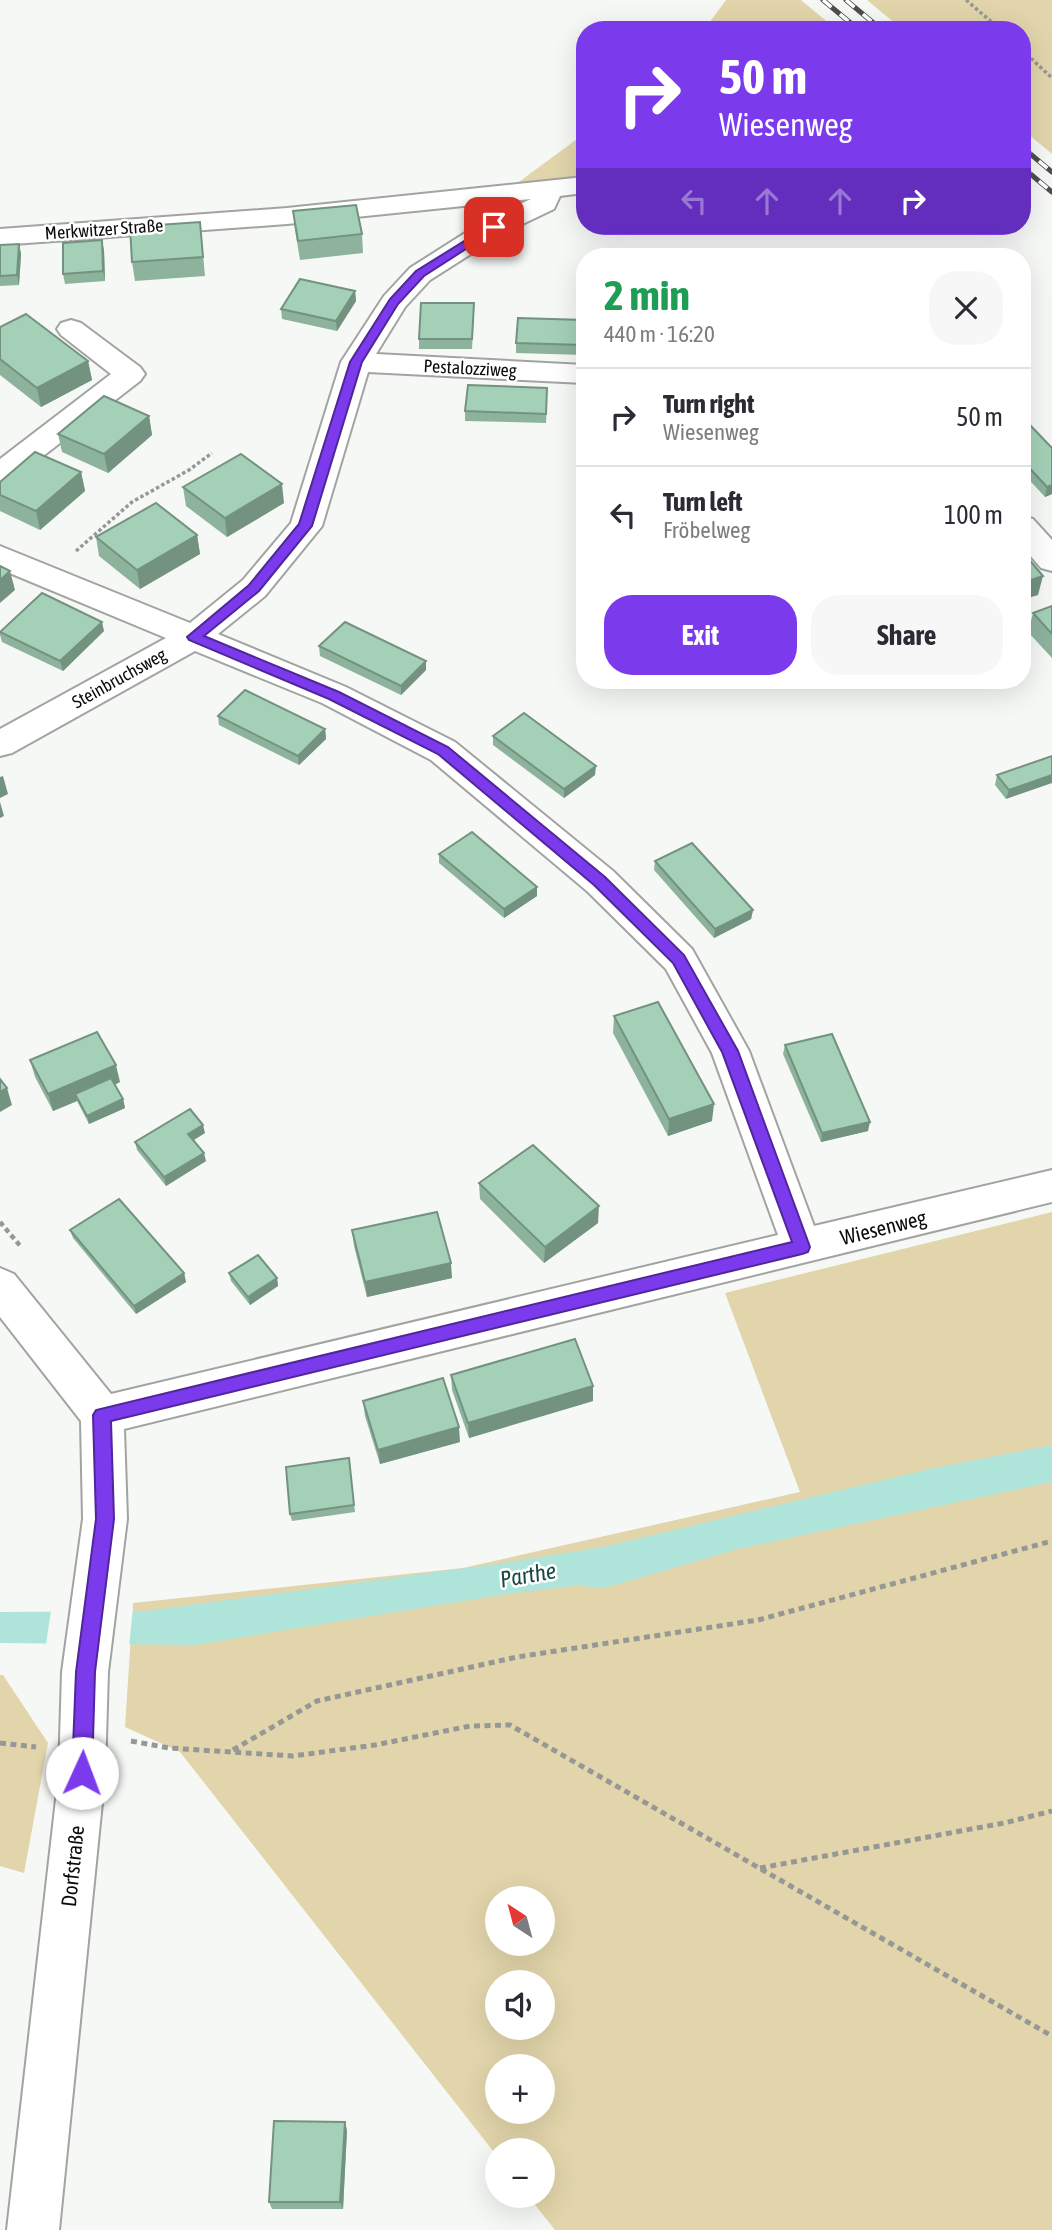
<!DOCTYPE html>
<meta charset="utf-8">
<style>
:root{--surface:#fff;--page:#f7f7f7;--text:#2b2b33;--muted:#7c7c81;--line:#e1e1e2;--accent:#7c3aed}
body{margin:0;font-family:"Asap Condensed",sans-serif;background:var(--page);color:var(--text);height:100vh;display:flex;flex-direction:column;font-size:26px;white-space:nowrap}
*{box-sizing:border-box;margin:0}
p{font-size:23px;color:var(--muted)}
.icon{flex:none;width:38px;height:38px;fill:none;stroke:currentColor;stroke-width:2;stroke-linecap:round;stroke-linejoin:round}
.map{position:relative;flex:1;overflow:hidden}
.side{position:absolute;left:576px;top:248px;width:455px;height:441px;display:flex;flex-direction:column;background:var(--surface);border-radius:28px;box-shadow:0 7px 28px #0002}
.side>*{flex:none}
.guide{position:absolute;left:576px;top:21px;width:455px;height:214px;border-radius:28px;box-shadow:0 7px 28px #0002;background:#7c3aed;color:#fff;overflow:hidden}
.needle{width:46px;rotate:324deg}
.controls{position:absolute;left:485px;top:1886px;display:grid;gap:14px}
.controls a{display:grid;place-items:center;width:70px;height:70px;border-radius:50%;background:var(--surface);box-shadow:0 7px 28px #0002;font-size:35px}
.pin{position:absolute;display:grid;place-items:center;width:60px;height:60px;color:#fff;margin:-30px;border-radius:14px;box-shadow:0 4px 10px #0006}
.me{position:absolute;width:77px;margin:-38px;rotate:2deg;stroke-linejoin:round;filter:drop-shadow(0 0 5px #0008)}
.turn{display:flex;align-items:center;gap:24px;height:147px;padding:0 28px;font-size:32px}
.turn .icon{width:91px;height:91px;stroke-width:2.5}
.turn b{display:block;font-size:49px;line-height:60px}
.lanes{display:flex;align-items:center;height:66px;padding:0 28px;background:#0003;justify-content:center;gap:35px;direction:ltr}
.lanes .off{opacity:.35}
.round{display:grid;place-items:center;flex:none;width:74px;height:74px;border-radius:28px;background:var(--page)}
.headline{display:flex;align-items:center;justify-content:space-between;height:119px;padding:0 28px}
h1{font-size:42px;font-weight:700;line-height:52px;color:#1e9e55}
.cta{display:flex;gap:14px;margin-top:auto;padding:14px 28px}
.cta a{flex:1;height:80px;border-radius:28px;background:var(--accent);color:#fff;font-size:28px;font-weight:700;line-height:80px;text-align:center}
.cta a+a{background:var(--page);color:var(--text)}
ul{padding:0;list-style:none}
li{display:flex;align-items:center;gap:21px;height:98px;padding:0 28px;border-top:2px solid var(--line)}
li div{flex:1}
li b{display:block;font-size:26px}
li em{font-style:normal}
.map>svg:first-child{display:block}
.green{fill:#e2d5ab;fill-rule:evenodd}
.water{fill:#aee4d9}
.pier{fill:#f6f8f5}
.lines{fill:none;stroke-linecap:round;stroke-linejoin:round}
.street-casing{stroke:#a2a4a1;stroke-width:4}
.path-far2{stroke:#969896;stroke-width:3.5;stroke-dasharray:3.5 2.5;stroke-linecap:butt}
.path-far1{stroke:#969896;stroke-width:4.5;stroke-dasharray:5 3.5;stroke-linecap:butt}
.path{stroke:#969896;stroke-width:5;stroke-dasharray:6 4.5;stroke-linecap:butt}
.street{fill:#fff;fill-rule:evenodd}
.rail-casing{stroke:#4e4f4d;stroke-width:5}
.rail{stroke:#fff;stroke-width:3.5;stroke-dasharray:11;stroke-linecap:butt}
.wall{fill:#8db39d}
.shaded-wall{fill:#739280}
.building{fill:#a4d0b7;stroke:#739280;stroke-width:2}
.route{fill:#7c3aed;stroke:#51269a;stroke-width:2}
.labels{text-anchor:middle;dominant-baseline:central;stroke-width:5;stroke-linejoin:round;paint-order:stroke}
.far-street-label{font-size:18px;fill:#0b0c0b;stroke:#fff}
.street-label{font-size:21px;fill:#0b0c0b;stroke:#fff}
.water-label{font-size:23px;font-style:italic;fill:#194841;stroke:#fff}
</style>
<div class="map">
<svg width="1052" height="2230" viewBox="0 0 1052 2230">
<rect width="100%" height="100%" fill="#f6f8f5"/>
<g class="green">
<polygon points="726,0 801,0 837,30 704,30"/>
<polygon points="867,0 1052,0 1052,154 1022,129 1022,30 903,30"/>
<polygon points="584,134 584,176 516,184"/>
<path d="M1052,1212V2230H555L528,2196H542V2151H497V2156L180,1752L125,1727L133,1603L463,1568L800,1492L725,1293ZM497,1899H542V1944H497ZM497,1983H542V2028H497ZM497,2067H542V2112H497Z"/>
<polygon points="0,1675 3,1675 48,1743 24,1873 0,1866"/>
</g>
<polygon class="water" points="1052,1445 1052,1482 738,1549 612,1586 596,1588 580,1585 500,1595 195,1645 0,1643 0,1612 145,1611 496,1564 603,1547 934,1468"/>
<polygon class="pier" points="133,1608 129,1647 46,1645 51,1610"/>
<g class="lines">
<defs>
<g id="street">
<polygon points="584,177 584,193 560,196 554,209 504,233 430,280 405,307 376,354 584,365 584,383 368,372 322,526 265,596 218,634 346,687 455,742 613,871 692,949 749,1051 814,1226 1052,1170 1052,1202 124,1429 127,1519 108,1672 105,1773 59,2230 7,2230 59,1773 62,1672 83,1519 81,1421 0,1317 0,1268 14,1274 111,1394 778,1235 712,1053 666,969 587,891 431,760 322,703 195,651 12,753 0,756 0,729 166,638 0,569 0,546 190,623 243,580 291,523 341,362 384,296 410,268 484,221 531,199 287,224 0,245 0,229 287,208"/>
<polygon points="71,320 81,323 140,367 145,374 140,381 11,481 0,484 0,459 111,374 61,335 57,329 61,323"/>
<polygon points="1022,516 1033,519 1052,540 1052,571 1041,568 1022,546"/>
</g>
</defs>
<use href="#street" class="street-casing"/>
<g class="path-far2">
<polyline points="966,0 1001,30"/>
<polyline points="1022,50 1052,78"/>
<polyline points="76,551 132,502 189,470 212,453"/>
</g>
<polyline class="path-far1" points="0,1222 22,1248"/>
<g class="path">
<polyline points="131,1741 169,1748 293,1756 375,1745 470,1726 510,1725 1052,2036"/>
<polyline points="0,1743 36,1747"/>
<polyline points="233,1750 317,1701 517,1657 758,1620 1052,1541"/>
<polyline points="760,1868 1004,1823 1052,1811"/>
</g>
<use href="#street" class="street"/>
<defs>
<g id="rail">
<polyline points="823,0 859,30"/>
<polyline points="846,0 882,30"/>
<polyline points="1022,147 1052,172"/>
<polyline points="1022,167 1052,192"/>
</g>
</defs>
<use href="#rail" class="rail-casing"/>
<use href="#rail" class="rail"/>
</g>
<g class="wall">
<polygon points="293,211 362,234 363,253 300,260 295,230"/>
<polygon points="200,222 205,276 135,281 132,262"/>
<polygon points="19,244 21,254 19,285 0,286 0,245"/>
<polygon points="104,250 105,281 65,284 63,274"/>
<polygon points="355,291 356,301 337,331 282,319 281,309"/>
<polygon points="474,313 472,349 419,349 419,339"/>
<polygon points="584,320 584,355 516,353 516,343"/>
<polygon points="0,327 88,361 92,380 41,407 0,375"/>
<polygon points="547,398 546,423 465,421 465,411"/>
<polygon points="149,416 152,435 108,473 62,452 58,434"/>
<polygon points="1022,427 1052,494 1045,497 1022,472"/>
<polygon points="81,472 85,491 40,530 0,511 0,482"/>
<polygon points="183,487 284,503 227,537 186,506"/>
<polygon points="197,535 200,554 140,589 99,556 96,537"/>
<polygon points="1052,606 1052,658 1028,632 1033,613"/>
<polygon points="104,631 63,671 2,642 0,635 0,632"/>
<polygon points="319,646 426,670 401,695 320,656"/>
<polygon points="218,716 325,729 326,739 299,765 219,725"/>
<polygon points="493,736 595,775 564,798 493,745"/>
<polygon points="1052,756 1006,799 995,785 997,775"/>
<polygon points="439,854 537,896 504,918 439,863"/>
<polygon points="655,861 753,910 751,919 714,938 654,870"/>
<polygon points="614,1016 712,1121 668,1136 613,1033"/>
<polygon points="785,1045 868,1131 821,1142 783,1054"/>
<polygon points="30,1060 120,1082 115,1085 123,1099 125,1108 89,1124 77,1101 53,1111 35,1077"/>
<polygon points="205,1133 194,1140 206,1161 166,1186 137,1150 135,1142"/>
<polygon points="479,1183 598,1223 544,1263 480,1199"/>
<polygon points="70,1230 184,1273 186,1282 136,1314 73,1238"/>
<polygon points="352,1230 452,1278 367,1297 354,1246"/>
<polygon points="229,1273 277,1278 278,1286 250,1305 231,1281"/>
<polygon points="451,1375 593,1401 469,1438 452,1390"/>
<polygon points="363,1401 460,1442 380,1464 365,1416"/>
<polygon points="349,1458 355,1512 292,1521 290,1514"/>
<polygon points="347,2130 343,2209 272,2209 269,2202"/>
</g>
<g class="shaded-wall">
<polygon points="102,240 104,250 105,281 103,271"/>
<polygon points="19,244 21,254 19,285 17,275"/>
<polygon points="355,291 356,301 337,331 336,321"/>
<polygon points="88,361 92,380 41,407 37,388"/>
<polygon points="149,416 152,435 108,473 104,454"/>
<polygon points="81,472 85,491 40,530 36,511"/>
<polygon points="282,484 284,503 227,537 225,518"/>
<polygon points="1052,485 1052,494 1045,497 1047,487"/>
<polygon points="197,535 200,554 140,589 137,570"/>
<polygon points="10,571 15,590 0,603 0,580"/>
<polygon points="1043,576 1038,595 1022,600 1022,583"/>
<polygon points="102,622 104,631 63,671 60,661"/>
<polygon points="426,661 426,670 401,695 401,686"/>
<polygon points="325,729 326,739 299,765 298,756"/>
<polygon points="596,766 595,775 564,798 564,789"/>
<polygon points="1052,775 1052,783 1006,799 1009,790"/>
<polygon points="3,776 8,794 0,798 0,777"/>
<polygon points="0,802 4,816 0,818"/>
<polygon points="537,887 537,896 504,918 504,909"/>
<polygon points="753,910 751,919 714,938 715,929"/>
<polygon points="116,1065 120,1082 78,1100 75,1094 77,1101 53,1111 48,1094"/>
<polygon points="7,1088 12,1105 0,1112 0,1092"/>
<polygon points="123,1099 125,1108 89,1124 87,1116"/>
<polygon points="714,1104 712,1121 668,1136 669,1119"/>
<polygon points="870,1122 868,1131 821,1142 822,1133"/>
<polygon points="203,1125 205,1133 190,1142 188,1134"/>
<polygon points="204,1153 206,1161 166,1186 164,1177"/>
<polygon points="599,1206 598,1223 544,1263 545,1247"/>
<polygon points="451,1263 452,1278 367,1297 365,1282"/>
<polygon points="184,1273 186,1282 136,1314 134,1306"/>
<polygon points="277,1278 278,1286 250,1305 248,1297"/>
<polygon points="593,1386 593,1401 469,1438 468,1423"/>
<polygon points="459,1427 460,1442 380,1464 378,1450"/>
<polygon points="345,2122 347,2130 343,2209 340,2202"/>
</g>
<g class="building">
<polygon points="356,205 362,234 298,241 293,211"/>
<polygon points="200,222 203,257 132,262 130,227"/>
<polygon points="102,240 103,271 63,274 63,243"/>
<polygon points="19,244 17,275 0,276 0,245"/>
<polygon points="300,279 355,291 336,321 281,309"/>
<polygon points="421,303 474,303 472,339 419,339"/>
<polygon points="26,314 88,361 37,388 0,359 0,327"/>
<polygon points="518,318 584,320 584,345 516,343"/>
<polygon points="468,385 547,388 546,414 465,411"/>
<polygon points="104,396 149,416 104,454 58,434"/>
<polygon points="1029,424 1052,448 1052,485 1047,487 1022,460 1022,427"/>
<polygon points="35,452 81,472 36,511 0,495 0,482"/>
<polygon points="241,454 282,484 225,518 183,487"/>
<polygon points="156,503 197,535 137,570 96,537"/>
<polygon points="1022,551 1043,576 1022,583"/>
<polygon points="0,566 10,571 0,580"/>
<polygon points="42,593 102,622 60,661 0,632"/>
<polygon points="1052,606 1052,634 1033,613"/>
<polygon points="345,622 426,661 401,686 319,646"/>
<polygon points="245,690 325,729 298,756 218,716"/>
<polygon points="524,713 596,766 564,789 493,736"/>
<polygon points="1052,756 1052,775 1009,790 997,775"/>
<polygon points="472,832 537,887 504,909 439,854"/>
<polygon points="692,843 753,910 715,929 655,861"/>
<polygon points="658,1002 714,1104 669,1119 614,1016"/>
<polygon points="97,1032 116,1065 48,1094 30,1060"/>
<polygon points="832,1034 870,1122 822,1133 785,1045"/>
<polygon points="111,1078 123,1099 87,1116 75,1094"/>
<polygon points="0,1079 7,1088 0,1092"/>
<polygon points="190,1109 203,1125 188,1134 204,1153 164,1177 135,1142"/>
<polygon points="533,1145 599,1206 545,1247 479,1183"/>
<polygon points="119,1199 184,1273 134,1306 70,1230"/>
<polygon points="437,1212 451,1263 365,1282 352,1230"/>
<polygon points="258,1255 277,1278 248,1297 229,1273"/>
<polygon points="575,1339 593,1386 468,1423 451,1375"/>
<polygon points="443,1378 459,1427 378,1450 363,1401"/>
<polygon points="349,1458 354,1505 290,1514 286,1467"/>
<polygon points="274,2121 345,2122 340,2202 269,2202"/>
</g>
<polygon class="route" points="490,225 500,227 424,276 398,304 362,362 312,526 259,591 204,636 339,692 448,747 605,877 684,955 738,1051 810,1247 808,1252 802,1254 111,1421 114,1519 95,1672 92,1773 89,1780 82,1782 75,1780 72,1773 76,1672 96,1519 93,1415 96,1410 792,1242 722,1052 673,963 594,885 438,754 329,699 189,640 187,637 249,585 299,524 350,362 390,299 416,271"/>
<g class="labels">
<g class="far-street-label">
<text transform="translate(104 229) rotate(-4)">Merkwitzer Straße</text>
<text transform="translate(470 368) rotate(3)">Pestalozziweg</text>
<text transform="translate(119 678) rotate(-29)">Steinbruchsweg</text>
</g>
<g class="street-label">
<text transform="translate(883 1227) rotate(-14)">Wiesenweg</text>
<text transform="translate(72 1866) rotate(-84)">Dorfstraße</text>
</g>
<g class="water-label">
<text transform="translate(528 1575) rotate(-10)">Parthe</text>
</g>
</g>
</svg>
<div class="controls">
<a><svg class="needle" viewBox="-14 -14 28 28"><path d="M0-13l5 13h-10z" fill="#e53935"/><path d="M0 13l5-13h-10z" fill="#7c7c81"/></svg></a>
<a><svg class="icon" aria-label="sound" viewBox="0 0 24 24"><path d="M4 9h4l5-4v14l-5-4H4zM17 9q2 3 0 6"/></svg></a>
<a>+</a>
<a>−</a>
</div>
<div class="pin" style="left:494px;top:227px;background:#d93025"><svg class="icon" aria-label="arrive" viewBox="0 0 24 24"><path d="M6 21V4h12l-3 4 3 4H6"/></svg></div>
<svg class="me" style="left:82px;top:1773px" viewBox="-20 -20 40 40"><circle r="19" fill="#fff"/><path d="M0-13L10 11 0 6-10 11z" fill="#7c3aed"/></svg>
<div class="guide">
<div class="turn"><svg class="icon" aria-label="right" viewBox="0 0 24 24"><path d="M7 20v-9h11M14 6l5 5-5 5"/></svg><div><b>50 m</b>Wiesenweg</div></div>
<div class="lanes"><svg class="icon off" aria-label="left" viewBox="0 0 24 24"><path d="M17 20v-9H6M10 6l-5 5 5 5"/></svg><svg class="icon off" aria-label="ahead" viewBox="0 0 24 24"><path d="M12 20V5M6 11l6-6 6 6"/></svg><svg class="icon off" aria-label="ahead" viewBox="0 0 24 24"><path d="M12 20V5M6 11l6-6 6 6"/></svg><svg class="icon" aria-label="right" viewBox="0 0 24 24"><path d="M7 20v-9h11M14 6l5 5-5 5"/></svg></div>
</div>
<section class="side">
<div class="headline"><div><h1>2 min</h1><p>440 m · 16:20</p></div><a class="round"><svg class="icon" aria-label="close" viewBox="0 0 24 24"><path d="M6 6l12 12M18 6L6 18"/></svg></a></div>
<ul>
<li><svg class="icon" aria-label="right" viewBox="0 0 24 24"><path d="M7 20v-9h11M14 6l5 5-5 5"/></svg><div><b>Turn right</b><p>Wiesenweg</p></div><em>50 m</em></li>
<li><svg class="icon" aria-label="left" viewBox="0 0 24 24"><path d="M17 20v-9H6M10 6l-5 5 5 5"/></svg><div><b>Turn left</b><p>Fröbelweg</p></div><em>100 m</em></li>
</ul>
<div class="cta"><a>Exit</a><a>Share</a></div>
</section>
</div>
